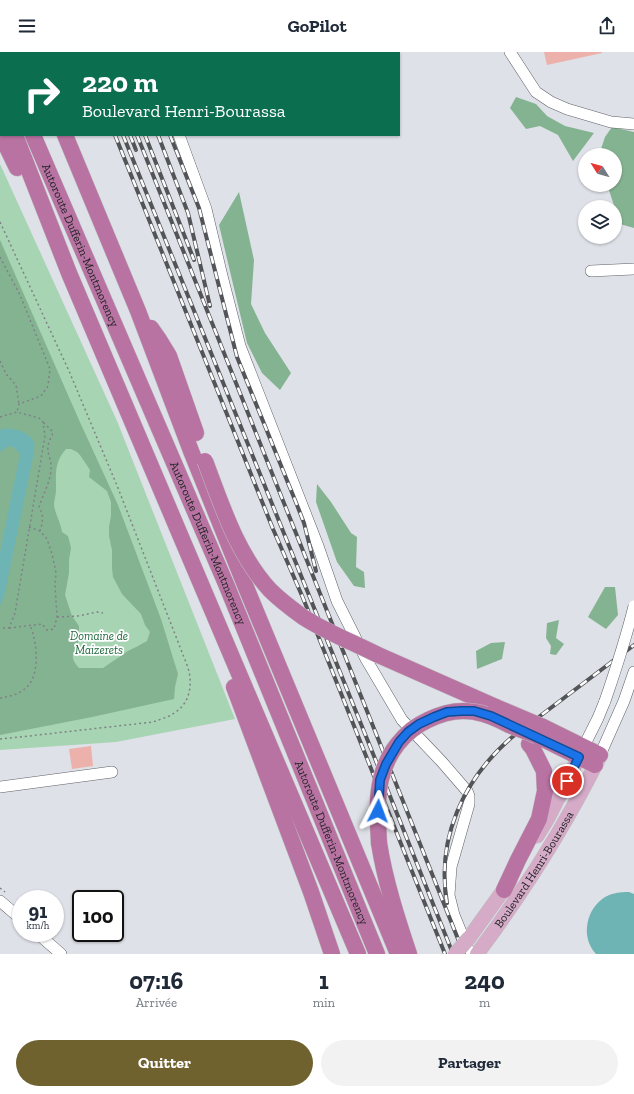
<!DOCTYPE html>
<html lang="fr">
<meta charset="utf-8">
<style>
:root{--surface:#fff;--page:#f2f2f3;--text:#1f2937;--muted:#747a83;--accent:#6f622f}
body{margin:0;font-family:"Zilla Slab",serif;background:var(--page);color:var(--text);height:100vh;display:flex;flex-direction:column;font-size:15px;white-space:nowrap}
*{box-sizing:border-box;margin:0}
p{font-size:13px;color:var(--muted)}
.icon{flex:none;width:22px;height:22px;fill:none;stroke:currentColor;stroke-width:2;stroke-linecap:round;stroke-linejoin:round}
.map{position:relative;height:902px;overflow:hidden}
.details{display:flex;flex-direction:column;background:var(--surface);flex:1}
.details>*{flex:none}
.top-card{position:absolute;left:0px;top:0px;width:400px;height:84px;box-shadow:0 1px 3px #0004;background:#0b6e4f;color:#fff;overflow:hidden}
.needle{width:26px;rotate:307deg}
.controls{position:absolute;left:578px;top:96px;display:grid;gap:8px}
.controls a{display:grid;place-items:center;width:44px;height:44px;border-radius:50%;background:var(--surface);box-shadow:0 1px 3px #0004;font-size:20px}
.speed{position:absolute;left:12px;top:838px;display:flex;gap:8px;font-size:20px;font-weight:700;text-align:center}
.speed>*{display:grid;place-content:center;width:52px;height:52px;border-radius:50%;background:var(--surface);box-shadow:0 1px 3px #0004;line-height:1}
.speed small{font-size:10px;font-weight:400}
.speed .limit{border:2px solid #111;border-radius:6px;background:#fff;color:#111}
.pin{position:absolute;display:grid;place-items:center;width:34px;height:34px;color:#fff;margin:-17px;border:2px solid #fff;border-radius:50%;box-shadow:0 1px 4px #0007}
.me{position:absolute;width:44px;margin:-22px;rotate:3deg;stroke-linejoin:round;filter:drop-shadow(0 0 3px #0008)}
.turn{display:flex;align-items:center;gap:14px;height:84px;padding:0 16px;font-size:18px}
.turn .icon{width:52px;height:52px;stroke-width:2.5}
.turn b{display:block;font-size:28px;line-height:34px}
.eta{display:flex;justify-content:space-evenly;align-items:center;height:68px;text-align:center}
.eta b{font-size:24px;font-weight:700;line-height:28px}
.button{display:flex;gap:8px;margin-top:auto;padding:8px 16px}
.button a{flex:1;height:46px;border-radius:24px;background:var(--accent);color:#fff;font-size:16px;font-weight:700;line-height:46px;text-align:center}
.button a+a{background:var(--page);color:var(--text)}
header{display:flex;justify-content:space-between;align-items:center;height:52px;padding:0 16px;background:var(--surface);font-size:18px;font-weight:700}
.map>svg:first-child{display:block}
.green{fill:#a7d4b3}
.forest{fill:#84b391;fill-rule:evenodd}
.water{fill:#6fb4b4}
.building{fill:#edb1ab}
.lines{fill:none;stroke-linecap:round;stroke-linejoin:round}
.minor-casing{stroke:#5f6267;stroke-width:12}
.major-casing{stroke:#bdbdbe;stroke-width:15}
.highway-casing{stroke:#bdbdbe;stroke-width:17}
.path{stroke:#7f8185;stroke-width:1.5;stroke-dasharray:2 3;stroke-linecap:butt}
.minor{stroke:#fff;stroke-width:11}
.major{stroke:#d5abc8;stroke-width:14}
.highway{stroke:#b973a3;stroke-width:16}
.rail-casing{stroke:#535457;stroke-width:4}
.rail{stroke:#fff;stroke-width:2.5;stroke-dasharray:8;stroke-linecap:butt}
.minor-bridge-casing{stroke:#5f6267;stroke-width:12;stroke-linecap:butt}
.major-bridge-casing{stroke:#bdbdbe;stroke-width:15;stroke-linecap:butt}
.highway-bridge-casing{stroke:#bdbdbe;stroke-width:17;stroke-linecap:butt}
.minor-bridge{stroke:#fff;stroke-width:11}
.major-bridge{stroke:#d5abc8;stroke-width:14}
.highway-bridge{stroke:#b973a3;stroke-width:16}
.route-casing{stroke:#114b97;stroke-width:10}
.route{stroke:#1a73e8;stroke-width:7}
.labels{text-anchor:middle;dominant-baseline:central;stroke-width:3.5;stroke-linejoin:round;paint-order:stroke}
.street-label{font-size:12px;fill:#232426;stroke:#fff}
.park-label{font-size:12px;font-style:italic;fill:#1f673c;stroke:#fff}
</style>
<header><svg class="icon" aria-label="menu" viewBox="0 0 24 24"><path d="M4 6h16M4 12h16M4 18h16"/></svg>GoPilot<svg class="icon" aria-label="share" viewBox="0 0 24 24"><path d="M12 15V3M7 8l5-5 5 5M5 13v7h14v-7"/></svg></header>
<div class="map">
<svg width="634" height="902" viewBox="0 0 634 902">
<rect width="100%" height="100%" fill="#dee1e7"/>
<polygon class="green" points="0,112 117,369 235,667 116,690 0,698"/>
<g class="forest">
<polygon points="516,45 536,52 547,64 565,74 594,81 573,109 558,83 540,74 526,77 510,56"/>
<polygon points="612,75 634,80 634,176 620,172 608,135 606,133 615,133 615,103 599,103 605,85"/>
<polygon points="239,140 254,208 251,252 265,281 291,321 280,338 262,321 247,291 219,173"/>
<path d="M0,188L79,368L118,453L161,567L178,622L175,635L174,647L92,665L0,683ZM66,397H71L77,400L80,403L90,418L89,425L107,439L111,450V464L109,475V484L112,498V516L113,525L122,542L141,562L145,573L150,580L147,589L138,594L128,599L103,616H79C69,604 73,604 78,590C79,585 79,580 79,574L72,564L65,543L69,521V508L71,496L68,484L62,480C61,471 55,462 54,453C54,448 56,443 56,438C56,421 54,411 66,397Z"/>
<polygon points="317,432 331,450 351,481 357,485 356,515 364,520 365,536 354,534 337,510 316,450"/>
<polygon points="605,535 615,535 618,563 606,577 588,565"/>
<polygon points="559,568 556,586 564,592 556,603 550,602 551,594 546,586 547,571"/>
<polygon points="505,590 502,607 477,617 476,599 491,591"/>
</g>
<g class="water">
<path d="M2,377C14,376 28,379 34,390C35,393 34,396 34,400L4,545L0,553V500L20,402L15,396L9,394L0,400V378Z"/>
<path d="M629,840L634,842V902H596C580,885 586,857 605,845C612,841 620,840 629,840Z"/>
</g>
<g class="building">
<polygon points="544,0 602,0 602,1 547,13"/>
<polygon points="91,694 93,714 72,717 69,697"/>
</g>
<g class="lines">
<defs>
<g id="minor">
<polyline points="146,0 146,1"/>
<polyline points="205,0 209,1"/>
<polyline points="510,0 536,40 551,50 567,57 611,70 634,72"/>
<polyline points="245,1 251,0"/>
<polyline points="179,83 206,157 222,224 240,294 318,494 337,549 366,607 402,668 442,710 467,739 469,744 469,752 451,815 449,843 454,863 470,902"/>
<polyline points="591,219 634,217"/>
<polyline points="584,694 598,666 605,649"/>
<polyline points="600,703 624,649 634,620"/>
<polyline points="0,735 112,720"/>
<polyline points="0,849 21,867"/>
<polyline points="37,881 61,902"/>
</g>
<g id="major">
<polyline points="537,784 548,766 584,695"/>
<polyline points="469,886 510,829"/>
<path id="s1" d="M477,902C524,839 565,775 600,704"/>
</g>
<g id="highway">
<polyline points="30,0 31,1"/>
<polyline points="0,5 1,8"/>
<polyline points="0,46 1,48"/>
<polyline points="1,83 17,116"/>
<polyline points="15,83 69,221 358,902"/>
<path id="s2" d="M33,83L226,532L377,902"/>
<polyline points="65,83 138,259 191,399 245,533 398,902"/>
<polyline points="151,276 158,286 169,304 196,381"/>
<polyline points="376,602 496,655"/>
<polyline points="234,635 311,840 332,902"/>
<polyline points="541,674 600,703"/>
<polyline points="537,684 595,713"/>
<path d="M379,791C385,829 397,866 409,902"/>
<polyline points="504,838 518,808 539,767 545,739 544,719 533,697 529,692"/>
</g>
</defs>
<use href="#minor" class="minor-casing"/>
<use href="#major" class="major-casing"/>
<use href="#highway" class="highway-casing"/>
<g class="path">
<path d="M0,170L69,319L118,436L187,613C193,629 191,649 177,659C170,665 161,667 153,670L29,684L0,687"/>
<polyline points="0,205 20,243 50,317 48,334 41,344 19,352 17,360"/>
<polyline points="0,309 6,322 16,333 19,352"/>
<polyline points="0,365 17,360 39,366 43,370 45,384 15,561 9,576 0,576"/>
<polyline points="29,475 40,479"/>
<polyline points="57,565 78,564 97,560 103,561"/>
<path d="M9,576L42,572L47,578L54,577L57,565L55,533L56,521L52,502L47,487L40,479C43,469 44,464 39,455C43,442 51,429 51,416C52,409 47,402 48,395C48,390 52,385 53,380L43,370"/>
<path d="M0,646C9,645 19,642 26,636C41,622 37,590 30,573"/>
<polyline points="0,836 5,840"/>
</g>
<use href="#minor" class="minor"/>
<use href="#major" class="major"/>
<use href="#highway" class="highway"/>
<defs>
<g id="rail">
<polyline points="82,0 83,1"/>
<polyline points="90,0 91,1"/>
<polyline points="97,0 97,1"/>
<polyline points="104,0 104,1"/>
<polyline points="112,0 112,1"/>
<polyline points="119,0 119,1"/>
<polyline points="137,0 137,1"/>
<polyline points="115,83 273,477 303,546 445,902"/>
<polyline points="123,83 382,724 453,902"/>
<polyline points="130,83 136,98"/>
<polyline points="137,83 464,902"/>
<polyline points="145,83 194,208"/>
<polyline points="158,83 188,161 210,254"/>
<polyline points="170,83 199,156 237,305 297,453 304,471 316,519"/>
<path d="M447,851C436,787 463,728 511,686L634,593"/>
</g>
</defs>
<use href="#rail" class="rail-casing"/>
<use href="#rail" class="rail"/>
<defs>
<path id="minor-bridge" d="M605,649C616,617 626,586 634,554"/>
<polyline id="major-bridge" points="455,902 469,886"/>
<g id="highway-bridge">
<path d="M205,409C222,454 237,502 270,538C280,548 292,557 303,565C326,580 352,590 376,602"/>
<polyline points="496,655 541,674"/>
<path d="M379,791C378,770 376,748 381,727C387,701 404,679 428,668C442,661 459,657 475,660C488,662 498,667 509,673C518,677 528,680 537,684"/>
</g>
</defs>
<use href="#minor-bridge" class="minor-bridge-casing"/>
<use href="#major-bridge" class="major-bridge-casing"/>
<use href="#highway-bridge" class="highway-bridge-casing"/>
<use href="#minor-bridge" class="minor-bridge"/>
<use href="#major-bridge" class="major-bridge"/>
<use href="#highway-bridge" class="highway-bridge"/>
</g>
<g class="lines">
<defs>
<polyline id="route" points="378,759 380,728 386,712 399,690 408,680 419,672 434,665 447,660 461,659 474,659 491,664 579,705 567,729"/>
</defs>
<use href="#route" class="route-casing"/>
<use href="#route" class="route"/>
</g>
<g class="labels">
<g class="street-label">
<text stroke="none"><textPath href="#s2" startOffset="120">Autoroute Dufferin-Montmorency</textPath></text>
<text stroke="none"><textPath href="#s2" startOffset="444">Autoroute Dufferin-Montmorency</textPath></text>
<text stroke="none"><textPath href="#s2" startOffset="768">Autoroute Dufferin-Montmorency</textPath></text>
<text stroke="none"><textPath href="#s1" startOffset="102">Boulevard Henri-Bourassa</textPath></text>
</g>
<g class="park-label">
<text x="99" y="584">Domaine de<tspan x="99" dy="14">Maizerets</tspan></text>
</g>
</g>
</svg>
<div class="controls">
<a><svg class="needle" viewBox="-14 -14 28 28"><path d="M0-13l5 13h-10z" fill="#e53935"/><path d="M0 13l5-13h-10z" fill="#747a83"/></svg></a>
<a><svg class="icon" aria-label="layers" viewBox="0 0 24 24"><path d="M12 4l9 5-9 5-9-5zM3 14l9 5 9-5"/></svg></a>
</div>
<div class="speed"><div>91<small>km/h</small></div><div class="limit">100</div></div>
<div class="pin" style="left:567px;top:729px;background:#d93025"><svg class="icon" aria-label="arrive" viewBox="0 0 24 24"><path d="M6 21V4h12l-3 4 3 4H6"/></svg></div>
<svg class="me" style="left:378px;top:759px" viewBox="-20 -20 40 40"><path d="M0-17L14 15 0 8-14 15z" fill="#1a73e8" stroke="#fff" stroke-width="4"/></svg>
<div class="top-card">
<div class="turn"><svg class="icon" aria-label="right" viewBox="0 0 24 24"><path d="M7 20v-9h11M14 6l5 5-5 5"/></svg><div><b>220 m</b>Boulevard Henri-Bourassa</div></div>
</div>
</div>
<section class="details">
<div class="eta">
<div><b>07:16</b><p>Arrivée</p></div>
<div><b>1</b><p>min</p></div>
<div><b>240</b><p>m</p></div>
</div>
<div class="button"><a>Quitter</a><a>Partager</a></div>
</section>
